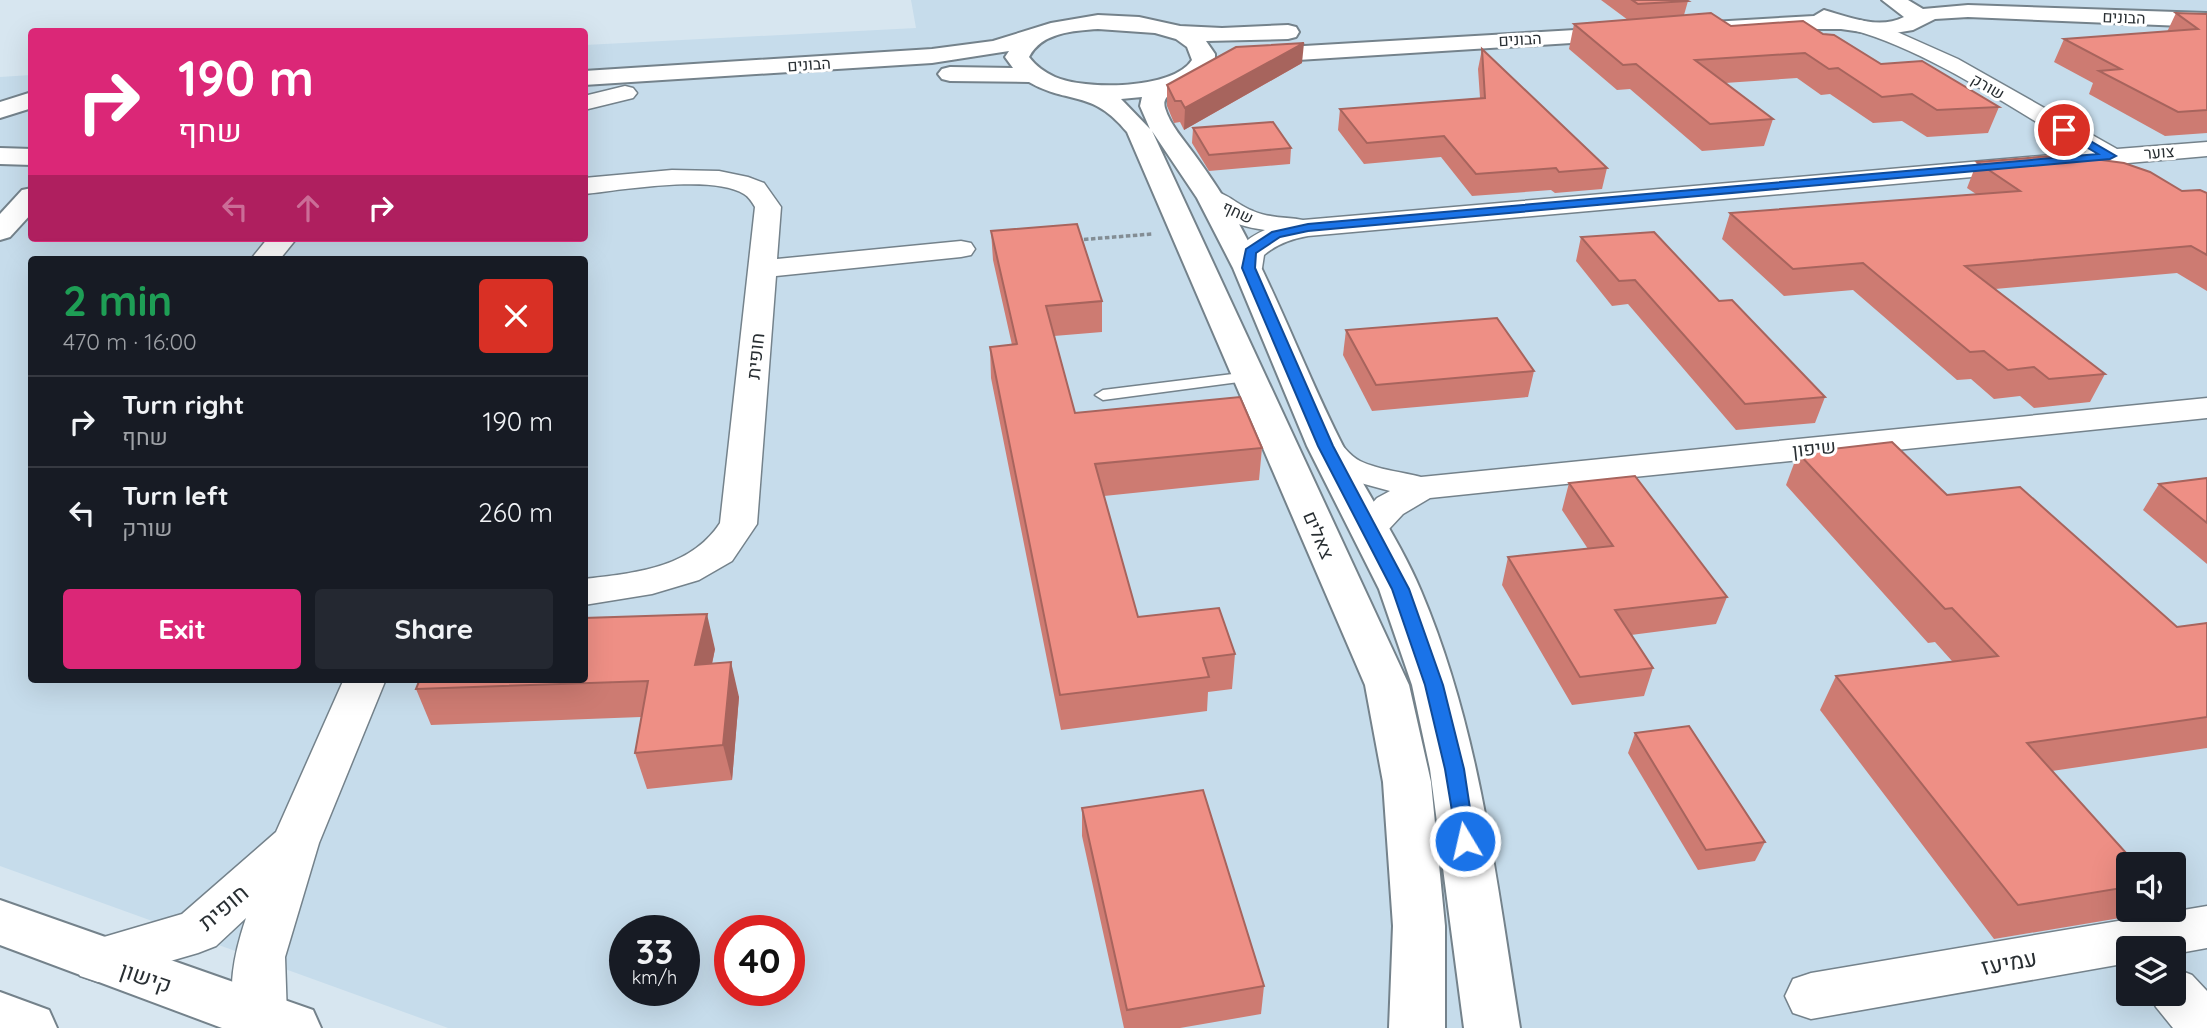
<!DOCTYPE html>
<meta charset="utf-8">
<style>
:root{--surface:#171b24;--page:#242831;--text:#f1f3f6;--muted:#9ea1a6;--line:#363941;--accent:#db2777}
body{margin:0;font-family:Quicksand,Heebo,sans-serif;background:var(--page);color:var(--text);height:100vh;display:flex;flex-direction:column;font-size:26px;white-space:nowrap}
*{box-sizing:border-box;margin:0}
p{font-size:23px;color:var(--muted)}
.icon{flex:none;width:38px;height:38px;fill:none;stroke:currentColor;stroke-width:2;stroke-linecap:round;stroke-linejoin:round}
.map{position:relative;flex:1;overflow:hidden}
.drawer{position:absolute;left:28px;top:256px;width:560px;height:427px;display:flex;flex-direction:column;background:var(--surface);border-radius:7px;box-shadow:0 7px 28px #0002}
.drawer>*{flex:none}
.banner{position:absolute;left:28px;top:28px;width:560px;height:214px;border-radius:7px;box-shadow:0 7px 28px #0002;background:#db2777;color:#fff;overflow:hidden}
.tools{position:absolute;left:2116px;top:852px;display:grid;gap:14px}
.tools a{display:grid;place-items:center;width:70px;height:70px;border-radius:7px;background:var(--surface);box-shadow:0 7px 28px #0002;font-size:35px}
.speed{position:absolute;left:609px;top:915px;display:flex;gap:14px;font-size:35px;font-weight:700;text-align:center}
.speed>*{display:grid;place-content:center;width:91px;height:91px;border-radius:50%;background:var(--surface);box-shadow:0 7px 28px #0002;line-height:1}
.speed small{font-size:18px;font-weight:400}
.speed .limit{border:10px solid #d22;background:#fff;color:#111}
.pin{position:absolute;display:grid;place-items:center;width:60px;height:60px;color:#fff;margin:-30px;border:4px solid #fff;border-radius:50%;box-shadow:0 2px 7px #0007}
.me{position:absolute;width:77px;margin:-38px;rotate:351deg;stroke-linejoin:round;filter:drop-shadow(0 0 5px #0008)}
.turn{display:flex;align-items:center;gap:24px;height:147px;padding:0 35px;font-size:32px}
.turn .icon{width:91px;height:91px;stroke-width:2.5}
.turn b{display:block;font-size:49px;line-height:60px}
.lanes{display:flex;align-items:center;height:66px;padding:0 35px;background:#0003;justify-content:center;gap:35px;direction:ltr}
.lanes .off{opacity:.35}
.round{display:grid;place-items:center;flex:none;width:74px;height:74px;border-radius:7px;background:var(--page)}
.overview{display:flex;align-items:center;justify-content:space-between;height:119px;padding:0 35px}
h1{font-size:42px;font-weight:800;line-height:52px;color:#1e9e55}
.button{display:flex;gap:14px;margin-top:auto;padding:14px 35px}
.button a{flex:1;height:80px;border-radius:7px;background:var(--accent);color:#fff;font-size:28px;font-weight:800;line-height:80px;text-align:center}
.button a+a{background:var(--page);color:var(--text)}
ul{padding:0;list-style:none}
li{display:flex;align-items:center;gap:21px;height:91px;padding:0 35px;border-top:2px solid var(--line)}
li div{flex:1}
li b{display:block;font-size:26px}
li em{font-style:normal}
.map>svg:first-child{display:block}
.built{fill:#c6dceb;fill-rule:evenodd}
.lines{fill:none;stroke-linecap:round;stroke-linejoin:round}
.service-casing{stroke:#74828b;stroke-width:3}
.minor-casing{stroke:#74828b;stroke-width:3}
.tertiary-casing{stroke:#74828b;stroke-width:4}
.path{stroke:#838d94;stroke-width:3.5;stroke-dasharray:4.5 2.5;stroke-linecap:butt}
.service{fill:#fff;fill-rule:evenodd}
.minor{fill:#fff;fill-rule:evenodd}
.tertiary{fill:#fff;fill-rule:evenodd}
.wall{fill:#cd7b72}
.shaded-wall{fill:#a7645d}
.building{fill:#ee8f85;stroke:#a7645d;stroke-width:2}
.route{fill:#1a73e8;stroke:#114b97;stroke-width:2}
.labels{text-anchor:middle;dominant-baseline:central;stroke-width:6;stroke-linejoin:round;paint-order:stroke}
.far-street-label{font-size:16px;fill:#292f33;stroke:#fff}
.street-label{font-size:19px;fill:#292f33;stroke:#fff}
.near-street-label{font-size:23px;fill:#292f33;stroke:#fff}
</style>
<div class="map">
<svg width="2207" height="1028" viewBox="0 0 2207 1028">
<rect width="100%" height="100%" fill="#d7e6f0"/>
<path class="built" d="M911,0H2207V1028H448L0,866V77L31,75L32,238H584L585,45L916,28ZM32,259H584V679H32ZM2128,864H2174V910H2128ZM625,931H684V990H625ZM730,931H789V990H730ZM2128,948H2174V994H2128Z"/>
<g class="lines">
<defs>
<polygon id="service" points="1249,372 1257,377 1254,380 1103,400 1095,395 1103,390"/>
<g id="minor">
<path d="M1860,20L1886,27L1958,59L2117,149L2207,142V156L1308,236C1291,239 1277,244 1264,255L1262,268L1258,274L1248,277L1238,274L1234,268C1237,247 1245,239 1265,230C1242,227 1212,218 1198,198L1202,192C1223,187 1234,204 1253,211C1268,218 1287,217 1303,220L2086,152C2016,111 1930,51 1853,30L1849,26L1853,22Z"/>
<polygon points="625,86 633,88 637,93 633,98 584,110 584,96"/>
<path d="M672,170L719,171L748,177L764,183L781,207L777,259L961,241L971,243L975,249L971,255L961,257L776,276L757,524L732,561L699,580L652,594L584,605V579C634,573 690,569 720,523L755,207C752,202 749,197 744,194C713,174 622,190 584,194V178Z"/>
<polygon points="268,238 297,238 280,259 251,259"/>
<path d="M2207,398V418L1430,498L1403,514L1389,529L1402,555L1396,564L1383,567L1370,564L1351,527L1377,498L1390,491L1335,476L1308,446L1313,439C1343,431 1339,450 1360,461C1378,470 1403,472 1421,477Z"/>
<path d="M344,679H386L319,843L285,957L287,1017L282,1028H240C224,994 235,951 246,918L216,946L198,953L98,982L80,976L72,960L80,944L182,914L276,832Z"/>
<polygon points="2207,906 2207,948 2174,954 2174,948 2128,948 2128,963 1811,1019 1793,1013 1785,996 1793,979 1811,973"/>
<polygon points="2174,968 2192,975 2207,991 2207,1028 2173,1028 2156,1007 2149,994 2174,994"/>
</g>
<g id="tertiary">
<path d="M1882,0H1908L1923,9L1968,5L2207,13V27L1968,17L1935,19L1913,30L1883,35L1841,29H1793L1252,63L1244,61L1240,56L1244,51L1252,49L1814,16L1824,10C1849,17 1879,30 1904,17Z"/>
<path d="M1098,15L1139,17L1180,26L1222,28L1288,25L1296,27L1299,32L1296,37L1288,39L1206,41L1215,54C1217,87 1158,84 1165,108C1170,125 1184,140 1194,154C1210,176 1225,198 1238,222C1278,295 1306,374 1344,448C1368,496 1400,541 1421,591C1480,730 1496,880 1520,1028H1464L1430,769L1412,685L1379,589L1307,446L1233,268L1197,198L1152,131L1409,685L1431,782L1445,926V1028H1389L1393,926L1383,782L1365,685L1127,132C1092,89 1069,105 1029,82L950,81L942,79L938,74L942,69L950,67L1013,68L1005,57L1009,51L932,63L584,85V71L932,49L993,41L1051,23ZM1098,29L1155,33L1176,39L1187,47L1192,60C1173,90 1084,90 1055,77C1044,72 1036,66 1029,57C1042,32 1073,31 1098,29ZM1142,97L1140,106L1150,129L1121,99Z"/>
<polygon points="32,92 32,108 0,118 0,102"/>
<polygon points="0,148 32,149 32,165 0,164"/>
<polygon points="32,188 32,213 10,237 0,240 0,214 22,190"/>
<polygon points="0,900 313,1010 321,1028 222,1028 0,945"/>
<polygon points="0,992 49,1010 57,1028 0,1028"/>
</g>
</defs>
<use href="#service" class="service-casing"/>
<use href="#minor" class="minor-casing"/>
<use href="#tertiary" class="tertiary-casing"/>
<polyline class="path" points="1077,240 1152,234"/>
<use href="#service" class="service"/>
<use href="#minor" class="minor"/>
<use href="#tertiary" class="tertiary"/>
</g>
<g class="wall">
<polygon points="1601,0 1686,0 1688,1 1684,15 1731,26 1823,34 1881,64 1999,107 1988,133 1927,137 1902,121 1873,123 1830,94 1821,95 1797,78 1725,83 1773,119 1764,146 1702,151 1630,89 1617,90 1569,49 1574,24 1628,20"/>
<polygon points="2176,13 2207,14 2207,133 2165,136 2089,94 2093,83 2054,62 2064,39 2167,32"/>
<polygon points="1482,49 1607,168 1602,189 1555,193 1551,190 1472,196 1441,157 1364,164 1338,130 1340,109 1480,98 1478,69"/>
<polygon points="1302,63 1184,130 1180,122 1174,123 1167,106 1167,85"/>
<polygon points="1193,128 1291,148 1290,164 1209,171 1192,143"/>
<polygon points="1977,162 2182,191 2207,193 2207,291 2177,273 1995,289 2105,374 2090,402 2034,408 2020,396 1994,399 1971,379 1957,380 1853,290 1784,296 1722,239 1730,213 1976,194 1967,188"/>
<polygon points="991,231 1102,301 1102,332 1054,336 1075,413 1262,448 1259,480 1104,496 1138,617 1235,654 1232,689 1208,692 1207,711 1061,730 991,378 990,347 1012,345 993,260"/>
<polygon points="1581,237 1719,301 1825,397 1815,423 1736,430 1628,304 1612,306 1576,261"/>
<polygon points="1346,330 1534,371 1528,397 1372,411 1343,355"/>
<polygon points="1798,453 1947,495 2177,627 2207,623 2207,748 2052,771 2128,864 2128,910 2131,910 2126,917 1994,939 1820,710 1836,676 1952,661 1935,642 1928,643 1786,485"/>
<polygon points="2207,478 2207,564 2143,510 2159,484"/>
<polygon points="1569,483 1727,597 1716,624 1631,635 1653,668 1644,696 1572,705 1502,585 1508,557 1588,549 1562,510"/>
<polygon points="715,649 712,664 739,697 732,780 647,789 635,753 641,717 431,725 416,689"/>
<polygon points="1635,733 1765,842 1755,861 1698,870 1628,753"/>
<polygon points="1082,808 1264,986 1261,1014 1180,1028 1124,1028 1082,836"/>
</g>
<g class="shaded-wall">
<polygon points="1304,43 1302,63 1184,130 1185,108"/>
<polygon points="707,614 715,649 704,701 695,665"/>
<polygon points="731,662 739,697 732,780 723,745"/>
</g>
<g class="building">
<polygon points="1632,0 1686,0 1688,1 1638,4"/>
<polygon points="1711,13 1731,26 1803,21 1823,34 1834,35 1881,64 1922,61 1999,107 1937,110 1912,94 1882,97 1838,68 1829,69 1805,53 1695,60 1773,119 1710,124 1636,64 1623,65 1574,24"/>
<polygon points="2176,13 2207,14 2207,110 2178,112 2099,71 2121,69 2064,39 2198,29"/>
<polygon points="1304,43 1185,108 1181,101 1175,101 1167,85 1236,47"/>
<polygon points="1482,49 1607,168 1559,172 1556,168 1476,174 1444,136 1367,143 1340,109 1485,98"/>
<polygon points="1273,122 1291,148 1209,155 1193,128"/>
<polygon points="2064,155 2124,163 2150,172 2182,191 2200,190 2207,193 2207,255 2191,246 1965,266 2105,374 2049,379 2034,367 2008,370 1984,351 1970,352 1863,263 1793,269 1730,213 2020,191 1977,162"/>
<polygon points="1077,224 1102,301 1046,306 1075,413 1240,397 1262,448 1095,464 1138,617 1219,608 1235,654 1203,658 1209,677 1060,695 990,347 1017,344 991,231"/>
<polygon points="1654,232 1719,301 1732,300 1825,397 1745,404 1635,280 1619,281 1581,237"/>
<polygon points="1497,318 1534,371 1376,385 1346,330"/>
<polygon points="1892,442 1947,495 2020,487 2177,627 2207,623 2207,717 2027,743 2136,864 2128,864 2128,887 2018,905 1836,676 1998,656 1952,608 1945,609 1798,453"/>
<polygon points="1635,476 1727,597 1615,610 1653,668 1580,677 1508,557 1613,546 1569,483"/>
<polygon points="2207,478 2207,523 2159,484"/>
<polygon points="707,614 695,665 731,662 723,745 635,753 648,681 416,689 420,679 584,679 584,618"/>
<polygon points="1689,726 1765,842 1706,850 1635,733"/>
<polygon points="1203,790 1264,986 1127,1010 1082,808"/>
</g>
<polygon class="route" points="2061,128 2068,128 2116,156 2110,159 1308,231 1280,237 1256,253 1255,268 1333,446 1409,589 1443,685 1464,769 1475,841 1472,847 1465,849 1458,847 1445,769 1425,685 1392,589 1318,446 1242,268 1246,249 1272,232 1308,224 2098,154 2061,132"/>
<g class="labels">
<g class="far-street-label">
<text transform="translate(2124 17) rotate(2)">הבונים</text>
<text transform="translate(1520 39) rotate(-3)">הבונים</text>
<text transform="translate(809 64) rotate(-4)">הבונים</text>
<text transform="translate(1988 86) rotate(30)">שורק</text>
<text transform="translate(2159 152) rotate(-4)">צוער</text>
<text transform="translate(1238 212) rotate(25)">שחף</text>
</g>
<g class="street-label">
<text transform="translate(755 356) rotate(-84)">חופית</text>
<text transform="translate(1814 448) rotate(-6)">שיפון</text>
<text transform="translate(1319 535) rotate(67)">צאלים</text>
</g>
<g class="near-street-label">
<text transform="translate(223 907) rotate(-40)">חופית</text>
<text transform="translate(2009 962) rotate(-10)">עמיעז</text>
<text transform="translate(146 977) rotate(19)">קישון</text>
</g>
</g>
</svg>
<div class="tools">
<a><svg class="icon" aria-label="sound" viewBox="0 0 24 24"><path d="M4 9h4l5-4v14l-5-4H4zM17 9q2 3 0 6"/></svg></a>
<a><svg class="icon" aria-label="layers" viewBox="0 0 24 24"><path d="M12 4l9 5-9 5-9-5zM3 14l9 5 9-5"/></svg></a>
</div>
<div class="speed"><div>33<small>km/h</small></div><div class="limit">40</div></div>
<div class="pin" style="left:2064px;top:130px;background:#d93025"><svg class="icon" aria-label="arrive" viewBox="0 0 24 24"><path d="M6 21V4h12l-3 4 3 4H6"/></svg></div>
<svg class="me" style="left:1465px;top:841px" viewBox="-20 -20 40 40"><circle r="17" fill="#1a73e8" stroke="#fff" stroke-width="3"/><path d="M0-11L8 9 0 5-8 9z" fill="#fff"/></svg>
<div class="banner">
<div class="turn"><svg class="icon" aria-label="right" viewBox="0 0 24 24"><path d="M7 20v-9h11M14 6l5 5-5 5"/></svg><div><b>190 m</b>שחף</div></div>
<div class="lanes"><svg class="icon off" aria-label="left" viewBox="0 0 24 24"><path d="M17 20v-9H6M10 6l-5 5 5 5"/></svg><svg class="icon off" aria-label="ahead" viewBox="0 0 24 24"><path d="M12 20V5M6 11l6-6 6 6"/></svg><svg class="icon" aria-label="right" viewBox="0 0 24 24"><path d="M7 20v-9h11M14 6l5 5-5 5"/></svg></div>
</div>
<section class="drawer">
<div class="overview"><div><h1>2 min</h1><p>470 m · 16:00</p></div><a class="round" style="background:#d93025;color:#fff"><svg class="icon" aria-label="close" viewBox="0 0 24 24"><path d="M6 6l12 12M18 6L6 18"/></svg></a></div>
<ul>
<li><svg class="icon" aria-label="right" viewBox="0 0 24 24"><path d="M7 20v-9h11M14 6l5 5-5 5"/></svg><div><b>Turn right</b><p>שחף</p></div><em>190 m</em></li>
<li><svg class="icon" aria-label="left" viewBox="0 0 24 24"><path d="M17 20v-9H6M10 6l-5 5 5 5"/></svg><div><b>Turn left</b><p>שורק</p></div><em>260 m</em></li>
</ul>
<div class="button"><a>Exit</a><a>Share</a></div>
</section>
</div>
